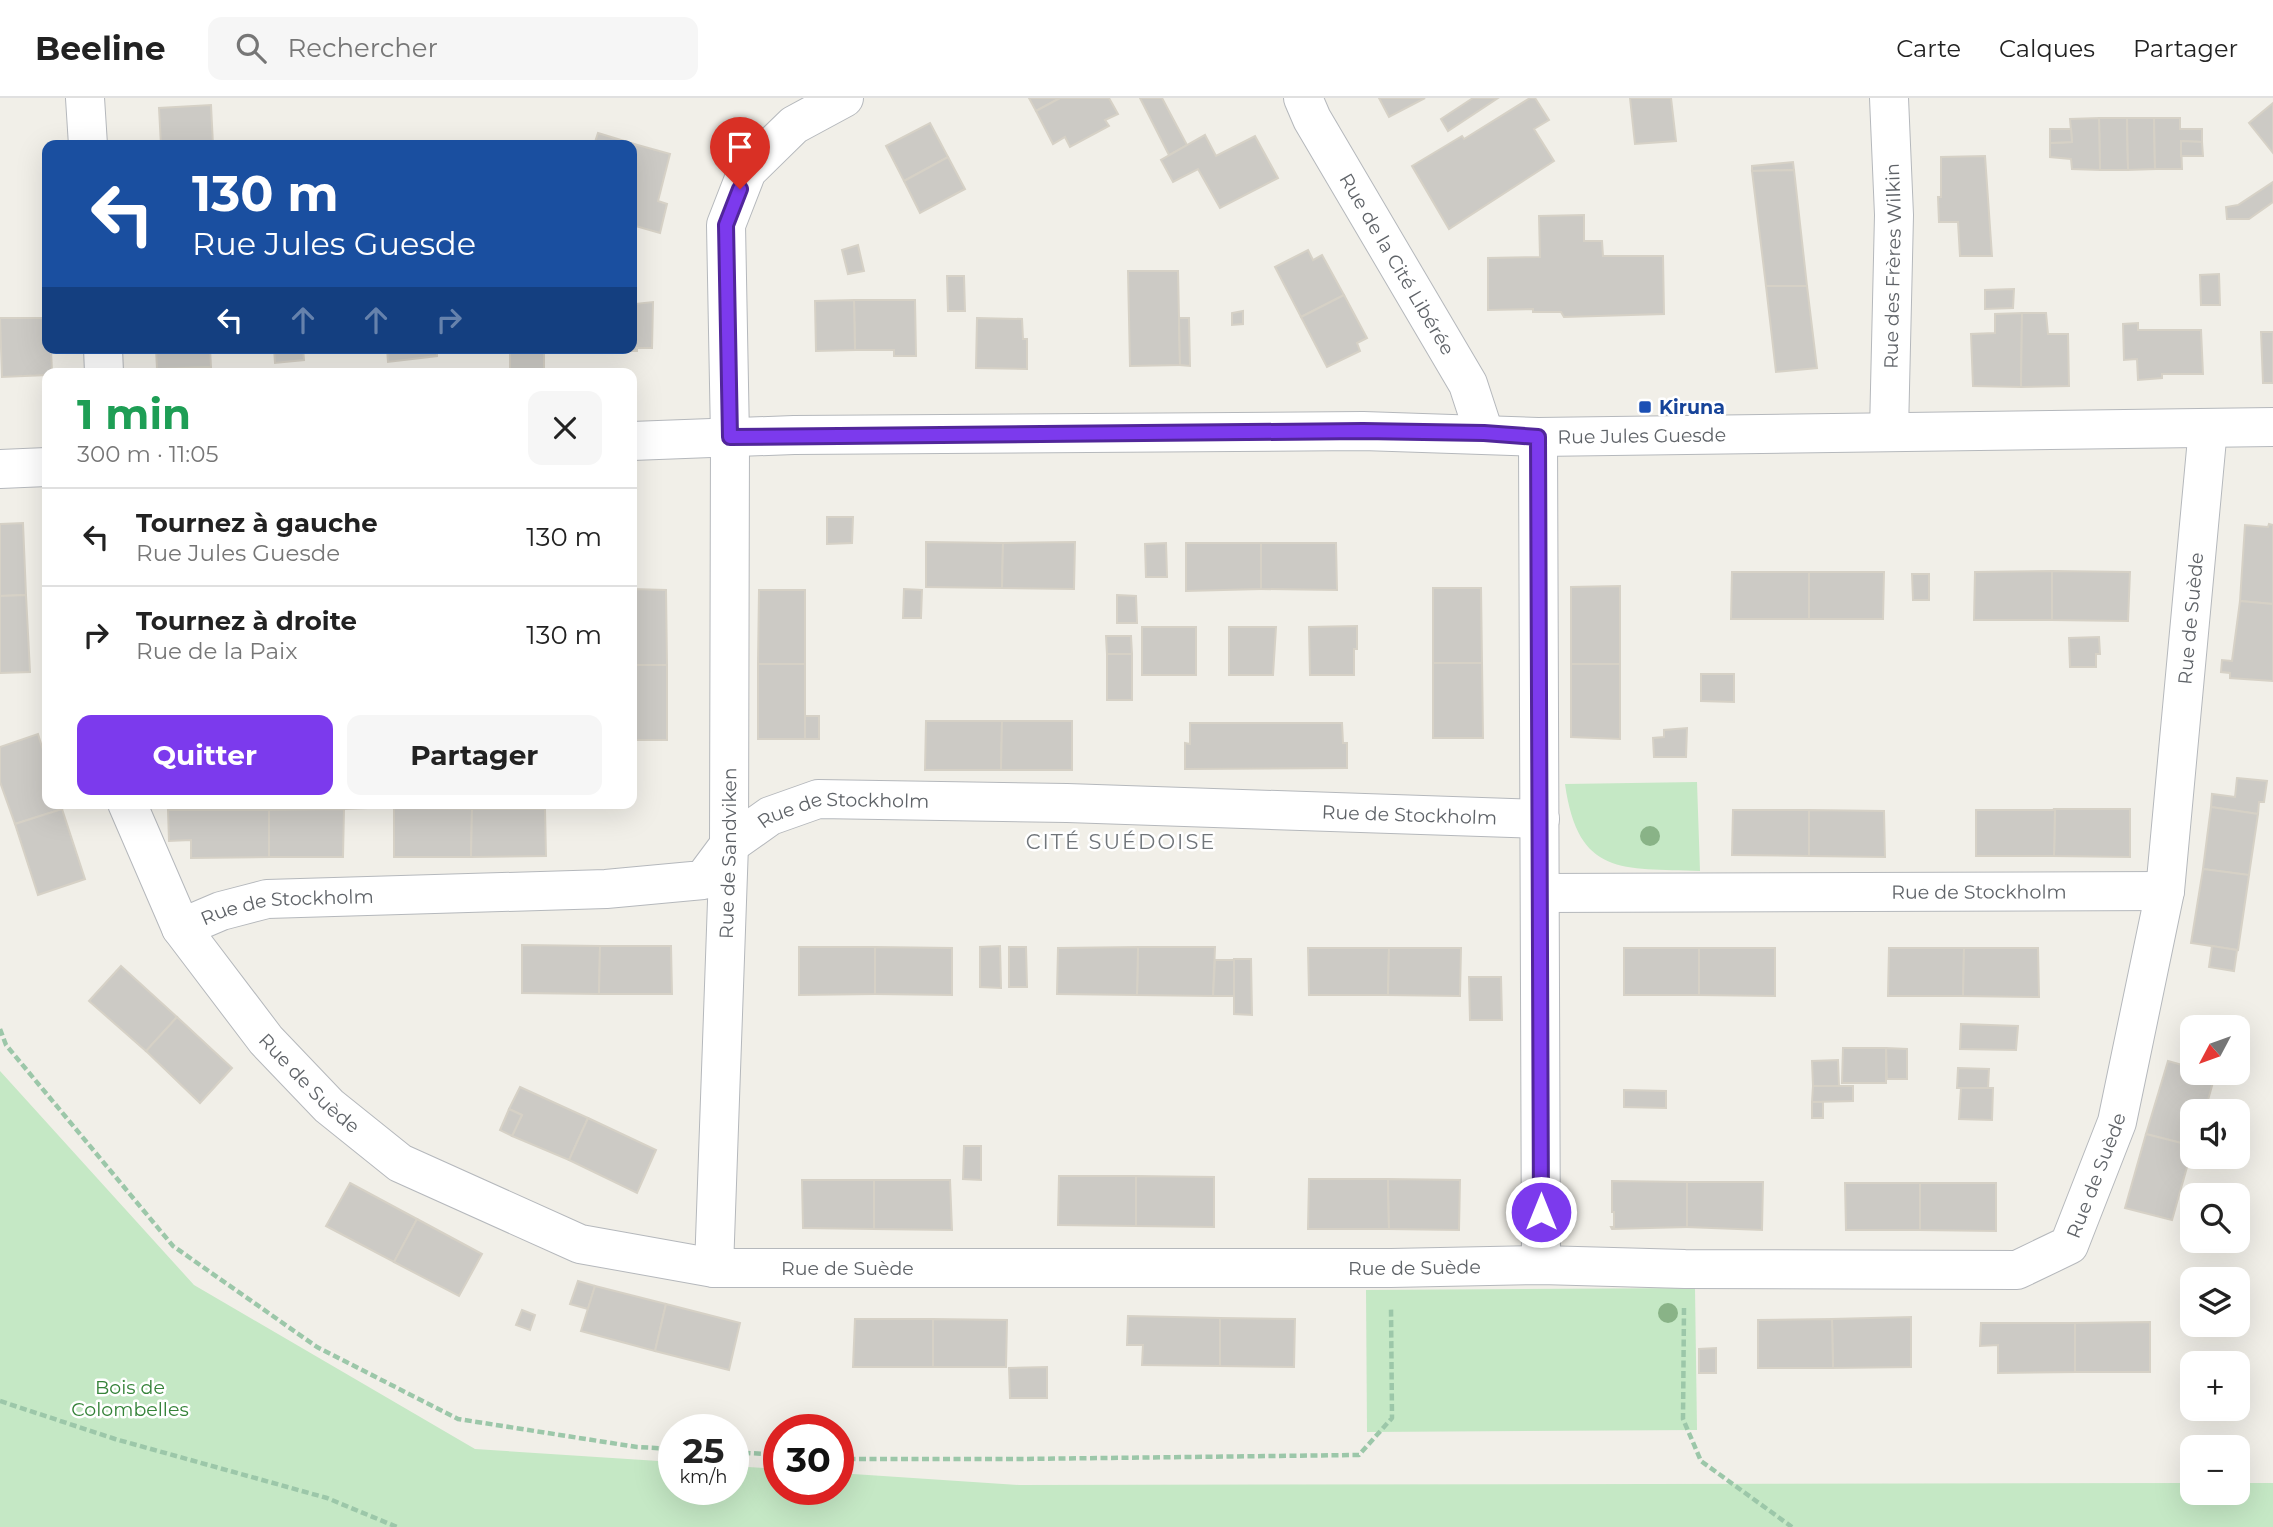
<!DOCTYPE html>
<html lang="fr">
<meta charset="utf-8">
<style>
:root{--surface:#fff;--page:#f6f6f6;--text:#222;--muted:#767676;--line:#e0e0e0;--accent:#7c3aed}
body{margin:0;font-family:Montserrat,sans-serif;background:var(--page);color:var(--text);height:100vh;display:flex;flex-direction:column;font-size:26px;white-space:nowrap}
*{box-sizing:border-box;margin:0}
p{font-size:23px;color:var(--muted)}
.icon{flex:none;width:38px;height:38px;fill:none;stroke:currentColor;stroke-width:2;stroke-linecap:round;stroke-linejoin:round}
.map{position:relative;flex:1;overflow:hidden}
.panel{position:absolute;left:42px;top:270px;width:595px;height:441px;display:flex;flex-direction:column;background:var(--surface);border-radius:14px;box-shadow:0 7px 28px #0002}
.panel>*{flex:none}
.guide{position:absolute;left:42px;top:42px;width:595px;height:214px;border-radius:14px;box-shadow:0 7px 28px #0002;background:#1a4fa0;color:#fff;overflow:hidden}
.needle{width:46px;rotate:229deg}
.controls{position:absolute;left:2180px;top:917px;display:grid;gap:14px}
.controls a{display:grid;place-items:center;width:70px;height:70px;border-radius:14px;background:var(--surface);box-shadow:0 7px 28px #0002;font-size:35px}
.speed{position:absolute;left:658px;top:1316px;display:flex;gap:14px;font-size:35px;font-weight:700;text-align:center}
.speed>*{display:grid;place-content:center;width:91px;height:91px;border-radius:50%;background:var(--surface);box-shadow:0 7px 28px #0002;line-height:1}
.speed small{font-size:18px;font-weight:400}
.speed .limit{border:10px solid #d22;background:#fff;color:#111}
.pin{position:absolute;display:grid;place-items:center;width:60px;height:60px;color:#fff;margin:-72px -30px;border-radius:50% 50% 50% 0;rotate:-45deg;box-shadow:0 0 7px #0007}
.pin .icon{rotate:45deg}
.me{position:absolute;width:77px;margin:-38px;rotate:0deg;stroke-linejoin:round;filter:drop-shadow(0 0 5px #0008)}
.turn{display:flex;align-items:center;gap:24px;height:147px;padding:0 35px;font-size:32px}
.turn .icon{width:91px;height:91px;stroke-width:2.5}
.turn b{display:block;font-size:49px;line-height:60px}
.lanes{display:flex;align-items:center;height:66px;padding:0 35px;background:#0003;justify-content:center;gap:35px;direction:ltr}
.lanes .off{opacity:.35}
.round{display:grid;place-items:center;flex:none;width:74px;height:74px;border-radius:14px;background:var(--page)}
.overview{display:flex;align-items:center;justify-content:space-between;height:119px;padding:0 35px}
h1{font-size:42px;font-weight:700;line-height:52px;color:#1e9e55}
.button{display:flex;gap:14px;margin-top:auto;padding:14px 35px}
.button a{flex:1;height:80px;border-radius:14px;background:var(--accent);color:#fff;font-size:28px;font-weight:700;line-height:80px;text-align:center}
.button a+a{background:var(--page);color:var(--text)}
ul{padding:0;list-style:none}
li{display:flex;align-items:center;gap:21px;height:98px;padding:0 35px;border-top:2px solid var(--line)}
li div{flex:1}
li b{display:block;font-size:26px}
li em{font-style:normal}
header{display:flex;align-items:center;gap:42px;box-sizing:border-box;height:98px;padding:0 35px;background:var(--surface);border-bottom:2px solid var(--line)}
header strong{font-size:33px}
nav{display:flex;gap:38px;margin-inline-start:auto;font-size:24px}
.search{width:490px;height:63px;background:var(--page);display:flex;align-items:center;gap:18px;box-sizing:border-box;padding:0 24px;border-radius:14px;color:var(--muted);font-size:26px}
.map>svg:first-child{display:block}
.green{fill:#c5e8c5}
.building{fill:#cccac5;stroke:#d6d1c6;stroke-width:2}
.lines{fill:none;stroke-linecap:round;stroke-linejoin:round}
.minor-casing{stroke:#b5b8bc;stroke-width:40}
.tertiary-casing{stroke:#b5b8bc;stroke-width:40}
.path{stroke:#9cc7a9;stroke-width:4.5;stroke-dasharray:7 3.5;stroke-linecap:butt}
.minor{stroke:#fff;stroke-width:38}
.tertiary{stroke:#fff;stroke-width:38}
.tree{fill:#89b387}
.route-casing{stroke:#51269a;stroke-width:18}
.route{stroke:#7c3aed;stroke-width:12}
.transit-dot{fill:#1a4fb4;stroke:#fff;stroke-width:2.5}
.labels{text-anchor:middle;dominant-baseline:central;stroke-width:5;stroke-linejoin:round;paint-order:stroke}
.street-label{font-size:19px;fill:#5f6368;stroke:#fff}
.transit-label{font-size:19px;font-weight:bold;fill:#164399;stroke:#fff;text-anchor:start}
.park-label{font-size:19px;fill:#348238;stroke:#fff}
.neighbourhood-label{font-size:21px;letter-spacing:2px;fill:#70757a;stroke:#fff}
</style>
<header>
<strong>Beeline</strong>
<div class="search"><svg class="icon" aria-label="search" viewBox="0 0 24 24"><circle cx="10" cy="10" r="6"/><path d="M15 15l6 6"/></svg>Rechercher</div>
<nav><a>Carte</a><a>Calques</a><a>Partager</a></nav>
</header>
<div class="map">
<svg width="2273" height="1429" viewBox="0 0 2273 1429">
<rect width="100%" height="100%" fill="#f1efe8"/>
<g class="green">
<path d="M1697,684L1700,773C1622,770 1578,779 1565,686Z"/>
<polygon points="0,973 194,1187 475,1351 674,1364 674,1391 733,1391 733,1368 779,1371 779,1391 838,1391 838,1375 1019,1387 2193,1385 2193,1395 2238,1395 2238,1385 2273,1385 2273,1429 0,1429"/>
<polygon points="1695,1190 1697,1332 1367,1334 1366,1192"/>
</g>
<g class="building">
<polygon points="1029,0 1060,0 1036,13"/>
<polygon points="1060,0 1109,0 1118,16 1105,22 1109,28 1070,49 1065,39 1053,46 1036,13"/>
<polygon points="1140,0 1162,0 1187,47 1169,57"/>
<polygon points="1379,0 1425,0 1389,19"/>
<polygon points="1473,0 1498,0 1448,33 1441,21"/>
<polygon points="1530,0 1535,0 1549,22 1534,31 1554,63 1449,131 1412,68 1462,38 1464,41"/>
<polygon points="1630,0 1671,0 1676,43 1635,46"/>
<polygon points="2273,5 2273,55 2249,25"/>
<polygon points="211,7 213,47 161,47 159,10"/>
<polygon points="2099,20 2127,20 2128,72 2100,72"/>
<polygon points="2099,20 2100,72 2072,71 2071,61 2050,59 2050,45 2072,44 2070,21"/>
<polygon points="2127,20 2154,20 2155,71 2128,72"/>
<polygon points="2154,20 2180,20 2180,31 2202,31 2202,44 2181,43 2182,71 2155,71"/>
<polygon points="930,25 948,59 904,83 886,48"/>
<polygon points="2050,31 2071,31 2072,44 2050,45"/>
<polygon points="598,35 634,46 632,52 632,47 594,47"/>
<polygon points="1205,37 1216,58 1255,38 1278,80 1220,110 1198,71 1173,84 1161,62"/>
<polygon points="2181,43 2202,44 2203,58 2181,58"/>
<polygon points="634,46 670,56 658,103 667,106 660,135 632,127"/>
<polygon points="1985,58 1992,158 1960,158 1958,124 1939,124 1938,99 1941,99 1941,59"/>
<polygon points="948,59 965,91 920,115 904,83"/>
<polygon points="1793,64 1794,72 1752,73 1752,68"/>
<polygon points="1794,72 1807,188 1766,188 1752,73"/>
<polygon points="2273,84 2273,104 2249,121 2227,121 2226,109 2238,107"/>
<polygon points="1584,117 1584,143 1602,143 1603,158 1663,158 1664,216 1564,219 1561,214 1533,214 1533,211 1488,212 1488,160 1540,159 1539,118"/>
<polygon points="858,147 864,173 848,176 842,152"/>
<polygon points="1308,152 1313,162 1322,157 1344,197 1301,219 1275,169"/>
<polygon points="1128,173 1178,173 1180,267 1130,268"/>
<polygon points="2219,176 2220,207 2201,207 2200,177"/>
<polygon points="947,178 964,178 965,213 948,213"/>
<polygon points="632,187 636,187 635,206 653,204 652,250 637,250 637,253 601,253 601,250 632,250"/>
<polygon points="1766,188 1807,188 1817,270 1776,274"/>
<polygon points="2014,191 2013,210 1985,211 1985,192"/>
<polygon points="1344,197 1367,240 1357,245 1360,253 1327,269 1301,219"/>
<polygon points="854,202 915,202 916,258 894,258 894,252 855,252"/>
<polygon points="854,202 855,252 816,253 815,203"/>
<polygon points="1243,213 1243,226 1232,227 1232,215"/>
<polygon points="2022,215 2021,289 1973,288 1971,236 1995,235 1995,216"/>
<polygon points="2022,215 2046,215 2048,236 2068,236 2069,288 2021,289"/>
<polygon points="0,220 47,220 47,250 51,250 52,275 47,275 47,277 2,279"/>
<polygon points="977,220 1022,221 1023,241 1027,241 1027,271 976,270"/>
<polygon points="1179,220 1189,220 1190,268 1180,267"/>
<polygon points="2138,225 2138,232 2201,232 2203,276 2162,276 2162,280 2138,282 2137,261 2124,262 2123,226"/>
<polygon points="2261,234 2273,234 2273,285 2263,285"/>
<polygon points="156,250 210,250 211,269 157,271"/>
<polygon points="274,250 303,250 304,262 275,265"/>
<polygon points="387,250 437,250 437,258 388,264"/>
<rect x="510" y="250" width="34" height="22"/>
<polygon points="562,250 601,250 601,253 562,254"/>
<polygon points="827,419 853,419 852,445 827,446"/>
<polygon points="23,425 26,497 0,498 0,426"/>
<polygon points="2269,426 2273,427 2273,506 2240,503 2245,427 2268,429"/>
<polygon points="926,444 1003,445 1002,490 926,489"/>
<polygon points="1075,444 1074,491 1002,490 1003,445"/>
<polygon points="1166,445 1167,479 1146,479 1145,446"/>
<polygon points="1186,445 1261,445 1261,491 1186,493"/>
<polygon points="1261,445 1336,445 1337,492 1261,491"/>
<polygon points="2052,473 2052,522 1974,522 1975,474"/>
<polygon points="2052,473 2130,474 2128,523 2052,522"/>
<polygon points="1732,474 1809,474 1809,521 1731,521"/>
<polygon points="1809,474 1884,474 1883,521 1809,521"/>
<polygon points="1912,476 1929,476 1929,502 1913,502"/>
<polygon points="1620,488 1620,566 1571,566 1571,489"/>
<polygon points="1433,490 1481,490 1482,565 1433,565"/>
<polygon points="632,491 666,492 667,567 632,567"/>
<polygon points="904,491 922,492 921,520 903,520"/>
<polygon points="759,492 805,492 805,566 758,566"/>
<polygon points="26,497 30,574 0,575 0,498"/>
<polygon points="1117,497 1136,498 1137,525 1117,525"/>
<polygon points="2240,503 2273,506 2273,583 2230,580 2230,575 2221,574 2222,562 2232,563"/>
<polygon points="1357,528 1357,551 1354,551 1354,577 1310,577 1309,529"/>
<rect x="1142" y="529" width="54" height="48"/>
<polygon points="1229,529 1276,529 1273,577 1229,577"/>
<polygon points="1106,538 1131,538 1132,556 1107,556"/>
<polygon points="2099,539 2100,556 2096,556 2096,569 2070,569 2069,540"/>
<rect x="1107" y="556" width="25" height="46"/>
<polygon points="1433,565 1482,565 1483,640 1433,640"/>
<rect x="758" y="566" width="47" height="75"/>
<polygon points="1571,566 1620,566 1620,641 1571,639"/>
<rect x="632" y="567" width="35" height="75"/>
<polygon points="1701,576 1734,576 1734,604 1701,603"/>
<rect x="805" y="618" width="14" height="23"/>
<polygon points="926,623 1002,623 1001,672 925,672"/>
<polygon points="1002,623 1072,623 1072,672 1001,672"/>
<polygon points="1190,625 1342,625 1343,645 1347,645 1347,670 1185,671 1185,645 1190,646"/>
<polygon points="1687,630 1686,659 1654,659 1653,640 1664,639 1664,632"/>
<polygon points="38,636 47,665 47,705 60,705 62,711 15,726 0,684 0,649"/>
<polygon points="2237,680 2267,683 2264,704 2259,704 2258,716 2211,709 2212,696 2235,699"/>
<polygon points="344,705 367,705 367,710 344,711"/>
<polygon points="2211,709 2258,716 2249,777 2203,771"/>
<polygon points="394,710 472,711 471,759 394,759"/>
<polygon points="62,711 85,781 38,797 15,726"/>
<polygon points="344,711 343,759 269,759 269,712"/>
<polygon points="472,711 545,711 546,758 471,759"/>
<polygon points="2053,711 2130,711 2130,759 2054,758 2055,712"/>
<polygon points="168,712 269,712 269,759 191,760 191,742 169,743"/>
<polygon points="1733,712 1809,712 1809,758 1732,757"/>
<polygon points="1809,712 1884,713 1885,759 1809,758"/>
<polygon points="1976,712 2055,712 2054,758 1976,758"/>
<polygon points="2203,771 2249,777 2238,852 2191,845"/>
<polygon points="522,847 600,848 599,896 522,895"/>
<polygon points="600,848 671,848 672,896 599,896"/>
<polygon points="1000,848 1001,890 980,889 980,849"/>
<polygon points="2212,848 2237,852 2234,873 2209,869"/>
<polygon points="799,849 875,849 875,896 799,897"/>
<polygon points="875,849 952,850 952,897 875,896"/>
<polygon points="1009,849 1026,849 1027,889 1009,889"/>
<polygon points="1138,849 1215,849 1213,898 1137,897"/>
<polygon points="1138,849 1137,897 1057,896 1058,850"/>
<polygon points="1308,850 1389,850 1388,897 1309,897"/>
<polygon points="1389,850 1461,850 1460,898 1388,897"/>
<rect x="1624" y="850" width="75" height="47"/>
<polygon points="1699,850 1775,850 1775,898 1699,897"/>
<polygon points="1889,850 1964,850 1963,898 1888,898"/>
<polygon points="1964,850 2038,850 2039,899 1963,898"/>
<polygon points="1234,861 1251,861 1252,917 1234,916"/>
<polygon points="1215,862 1234,862 1234,898 1213,898"/>
<polygon points="121,868 177,919 146,953 89,903"/>
<polygon points="1469,879 1501,879 1502,922 1470,922"/>
<polygon points="177,919 232,970 200,1005 146,953"/>
<polygon points="1961,926 2018,928 2016,952 1960,951"/>
<polygon points="1843,950 1886,950 1886,985 1842,985"/>
<polygon points="1886,950 1907,951 1907,981 1887,981"/>
<polygon points="1838,962 1839,988 1813,988 1812,963"/>
<polygon points="2168,963 2193,970 2193,975 2215,977 2205,1013 2193,1013 2193,1048 2146,1036"/>
<polygon points="1958,970 1989,971 1988,990 1957,990"/>
<polygon points="1813,988 1853,988 1853,1003 1812,1004"/>
<polygon points="520,989 588,1020 569,1062 512,1038 522,1017 509,1011"/>
<polygon points="1961,990 1993,990 1992,1022 1959,1021"/>
<polygon points="1624,992 1666,993 1666,1010 1624,1009"/>
<rect x="1812" y="1004" width="11" height="16"/>
<polygon points="509,1011 522,1017 512,1038 500,1032"/>
<polygon points="588,1020 656,1052 637,1095 569,1062"/>
<polygon points="2146,1036 2193,1048 2172,1122 2125,1110"/>
<polygon points="964,1048 981,1048 981,1082 963,1081"/>
<polygon points="1059,1078 1136,1078 1136,1128 1058,1127"/>
<polygon points="1136,1078 1214,1079 1214,1129 1136,1128"/>
<polygon points="1309,1081 1388,1081 1389,1131 1308,1131"/>
<polygon points="1388,1081 1460,1082 1459,1132 1389,1131"/>
<polygon points="802,1082 874,1082 874,1131 803,1130"/>
<polygon points="874,1082 950,1082 952,1132 874,1131"/>
<polygon points="1612,1083 1687,1084 1687,1129 1612,1131 1611,1129 1614,1129 1614,1114 1612,1114"/>
<polygon points="1687,1084 1763,1084 1762,1132 1687,1129"/>
<polygon points="350,1085 417,1121 394,1164 326,1128"/>
<polygon points="1845,1085 1920,1085 1920,1132 1846,1132"/>
<polygon points="1920,1085 1996,1085 1996,1133 1920,1132"/>
<polygon points="417,1121 482,1156 459,1198 394,1164"/>
<polygon points="578,1183 595,1188 588,1211 570,1206"/>
<polygon points="595,1188 666,1206 655,1253 581,1233"/>
<polygon points="666,1206 740,1225 729,1272 655,1253"/>
<polygon points="522,1212 535,1217 530,1232 516,1227"/>
<polygon points="1128,1218 1220,1220 1220,1268 1142,1267 1143,1247 1127,1247"/>
<polygon points="1911,1219 1911,1269 1833,1270 1832,1221"/>
<polygon points="1220,1220 1295,1221 1294,1269 1220,1268"/>
<polygon points="855,1221 933,1221 933,1269 853,1269"/>
<polygon points="933,1221 1007,1222 1006,1269 933,1269"/>
<polygon points="1832,1221 1833,1270 1758,1270 1758,1222"/>
<polygon points="2150,1224 2150,1274 2075,1274 2075,1225"/>
<polygon points="1981,1225 2075,1225 2075,1274 1998,1275 1998,1247 1980,1248"/>
<polygon points="1716,1250 1716,1275 1699,1275 1699,1251"/>
<polygon points="1047,1269 1047,1300 1010,1300 1009,1270"/>
</g>
<g class="lines">
<defs>
<g id="minor">
<path id="s1" d="M1303,0L1312,21L1468,286L1484,335"/>
<path id="s2" d="M1889,334L1894,117L1889,0"/>
<polyline points="1538,339 1541,1167"/>
<path id="s3" d="M127,705L181,830L266,942L329,1008L400,1065L580,1146L714,1170H1391L1541,1167L1685,1171L2017,1172L2069,1147L2117,1024L2165,793L2208,330"/>
<path id="s4" d="M1540,795L2165,793"/>
<path id="s5" d="M181,830L221,813L267,801L606,791L703,782L729,747L770,718L818,701L1067,705L1540,721"/>
<path id="s6" d="M714,1170L729,747L730,339L726,127L747,73L794,27L844,0"/>
</g>
<g id="tertiary">
<polyline points="85,0 88,47"/>
<polyline points="103,250 104,275"/>
<path id="s7" d="M632,343L794,337L1363,333L1538,339L2273,329"/>
<polyline points="0,371 47,369"/>
</g>
</defs>
<use href="#minor" class="minor-casing"/>
<use href="#tertiary" class="tertiary-casing"/>
<g class="path">
<polyline points="0,931 6,947 173,1148 317,1249 458,1321 637,1349 674,1351"/>
<polyline points="1684,1210 1683,1321 1701,1363 1792,1429"/>
<polyline points="0,1303 115,1341 327,1400 397,1429"/>
<polyline points="733,1354 779,1357"/>
<polyline points="838,1361 1023,1361 1359,1357 1392,1320 1391,1209"/>
</g>
<use href="#minor" class="minor"/>
<use href="#tertiary" class="tertiary"/>
</g>
<g class="tree">
<circle cx="1650" cy="738" r="10"/>
<circle cx="1668" cy="1215" r="10"/>
</g>
<g class="lines">
<defs>
<polyline id="route" points="740,91 726,127 730,339 1363,333 1484,335 1538,339 1541,1114"/>
</defs>
<use href="#route" class="route-casing"/>
<use href="#route" class="route"/>
</g>
<rect class="transit-dot" x="1638" y="302" width="14" height="14" rx="3.5"/>
<g class="labels">
<g class="street-label">
<text stroke="none"><textPath href="#s1" startOffset="191">Rue de la Cité Libérée</textPath></text>
<text stroke="none"><textPath href="#s2" startOffset="166">Rue des Frères Wilkin</textPath></text>
<text stroke="none"><textPath href="#s7" startOffset="1010">Rue Jules Guesde</textPath></text>
<text stroke="none"><textPath href="#s3" startOffset="2795">Rue de Suède</textPath></text>
<text stroke="none"><textPath href="#s5" startOffset="1264">Rue de Stockholm</textPath></text>
<text stroke="none"><textPath href="#s5" startOffset="696">Rue de Stockholm</textPath></text>
<text stroke="none"><textPath href="#s6" startOffset="415">Rue de Sandviken</textPath></text>
<text stroke="none"><textPath href="#s4" startOffset="439">Rue de Stockholm</textPath></text>
<text stroke="none"><textPath href="#s5" startOffset="110">Rue de Stockholm</textPath></text>
<text stroke="none"><textPath href="#s3" startOffset="338">Rue de Suède</textPath></text>
<text stroke="none"><textPath href="#s3" startOffset="2228">Rue de Suède</textPath></text>
<text stroke="none"><textPath href="#s3" startOffset="1493">Rue de Suède</textPath></text>
<text stroke="none"><textPath href="#s3" startOffset="926">Rue de Suède</textPath></text>
</g>
<g class="transit-label">
<text x="1659" y="309">Kiruna</text>
</g>
<g class="park-label">
<text x="130" y="1289">Bois de<tspan x="130" dy="22">Colombelles</tspan></text>
</g>
<g class="neighbourhood-label">
<text x="1121" y="743">CITÉ SUÉDOISE</text>
</g>
</g>
</svg>
<div class="controls">
<a><svg class="needle" viewBox="-14 -14 28 28"><path d="M0-13l5 13h-10z" fill="#e53935"/><path d="M0 13l5-13h-10z" fill="#767676"/></svg></a>
<a><svg class="icon" aria-label="sound" viewBox="0 0 24 24"><path d="M4 9h4l5-4v14l-5-4H4zM17 9q2 3 0 6"/></svg></a>
<a><svg class="icon" aria-label="search" viewBox="0 0 24 24"><circle cx="10" cy="10" r="6"/><path d="M15 15l6 6"/></svg></a>
<a><svg class="icon" aria-label="layers" viewBox="0 0 24 24"><path d="M12 4l9 5-9 5-9-5zM3 14l9 5 9-5"/></svg></a>
<a>+</a>
<a>−</a>
</div>
<div class="speed"><div>25<small>km/h</small></div><div class="limit">30</div></div>
<div class="pin" style="left:740px;top:91px;background:#d93025"><svg class="icon" aria-label="arrive" viewBox="0 0 24 24"><path d="M6 21V4h12l-3 4 3 4H6"/></svg></div>
<svg class="me" style="left:1541px;top:1114px" viewBox="-20 -20 40 40"><circle r="17" fill="#7c3aed" stroke="#fff" stroke-width="3"/><path d="M0-11L8 9 0 5-8 9z" fill="#fff"/></svg>
<div class="guide">
<div class="turn"><svg class="icon" aria-label="left" viewBox="0 0 24 24"><path d="M17 20v-9H6M10 6l-5 5 5 5"/></svg><div><b>130 m</b>Rue Jules Guesde</div></div>
<div class="lanes"><svg class="icon" aria-label="left" viewBox="0 0 24 24"><path d="M17 20v-9H6M10 6l-5 5 5 5"/></svg><svg class="icon off" aria-label="ahead" viewBox="0 0 24 24"><path d="M12 20V5M6 11l6-6 6 6"/></svg><svg class="icon off" aria-label="ahead" viewBox="0 0 24 24"><path d="M12 20V5M6 11l6-6 6 6"/></svg><svg class="icon off" aria-label="right" viewBox="0 0 24 24"><path d="M7 20v-9h11M14 6l5 5-5 5"/></svg></div>
</div>
<section class="panel">
<div class="overview"><div><h1>1 min</h1><p>300 m · 11:05</p></div><a class="round"><svg class="icon" aria-label="close" viewBox="0 0 24 24"><path d="M6 6l12 12M18 6L6 18"/></svg></a></div>
<ul>
<li><svg class="icon" aria-label="left" viewBox="0 0 24 24"><path d="M17 20v-9H6M10 6l-5 5 5 5"/></svg><div><b>Tournez à gauche</b><p>Rue Jules Guesde</p></div><em>130 m</em></li>
<li><svg class="icon" aria-label="right" viewBox="0 0 24 24"><path d="M7 20v-9h11M14 6l5 5-5 5"/></svg><div><b>Tournez à droite</b><p>Rue de la Paix</p></div><em>130 m</em></li>
</ul>
<div class="button"><a>Quitter</a><a>Partager</a></div>
</section>
</div>
